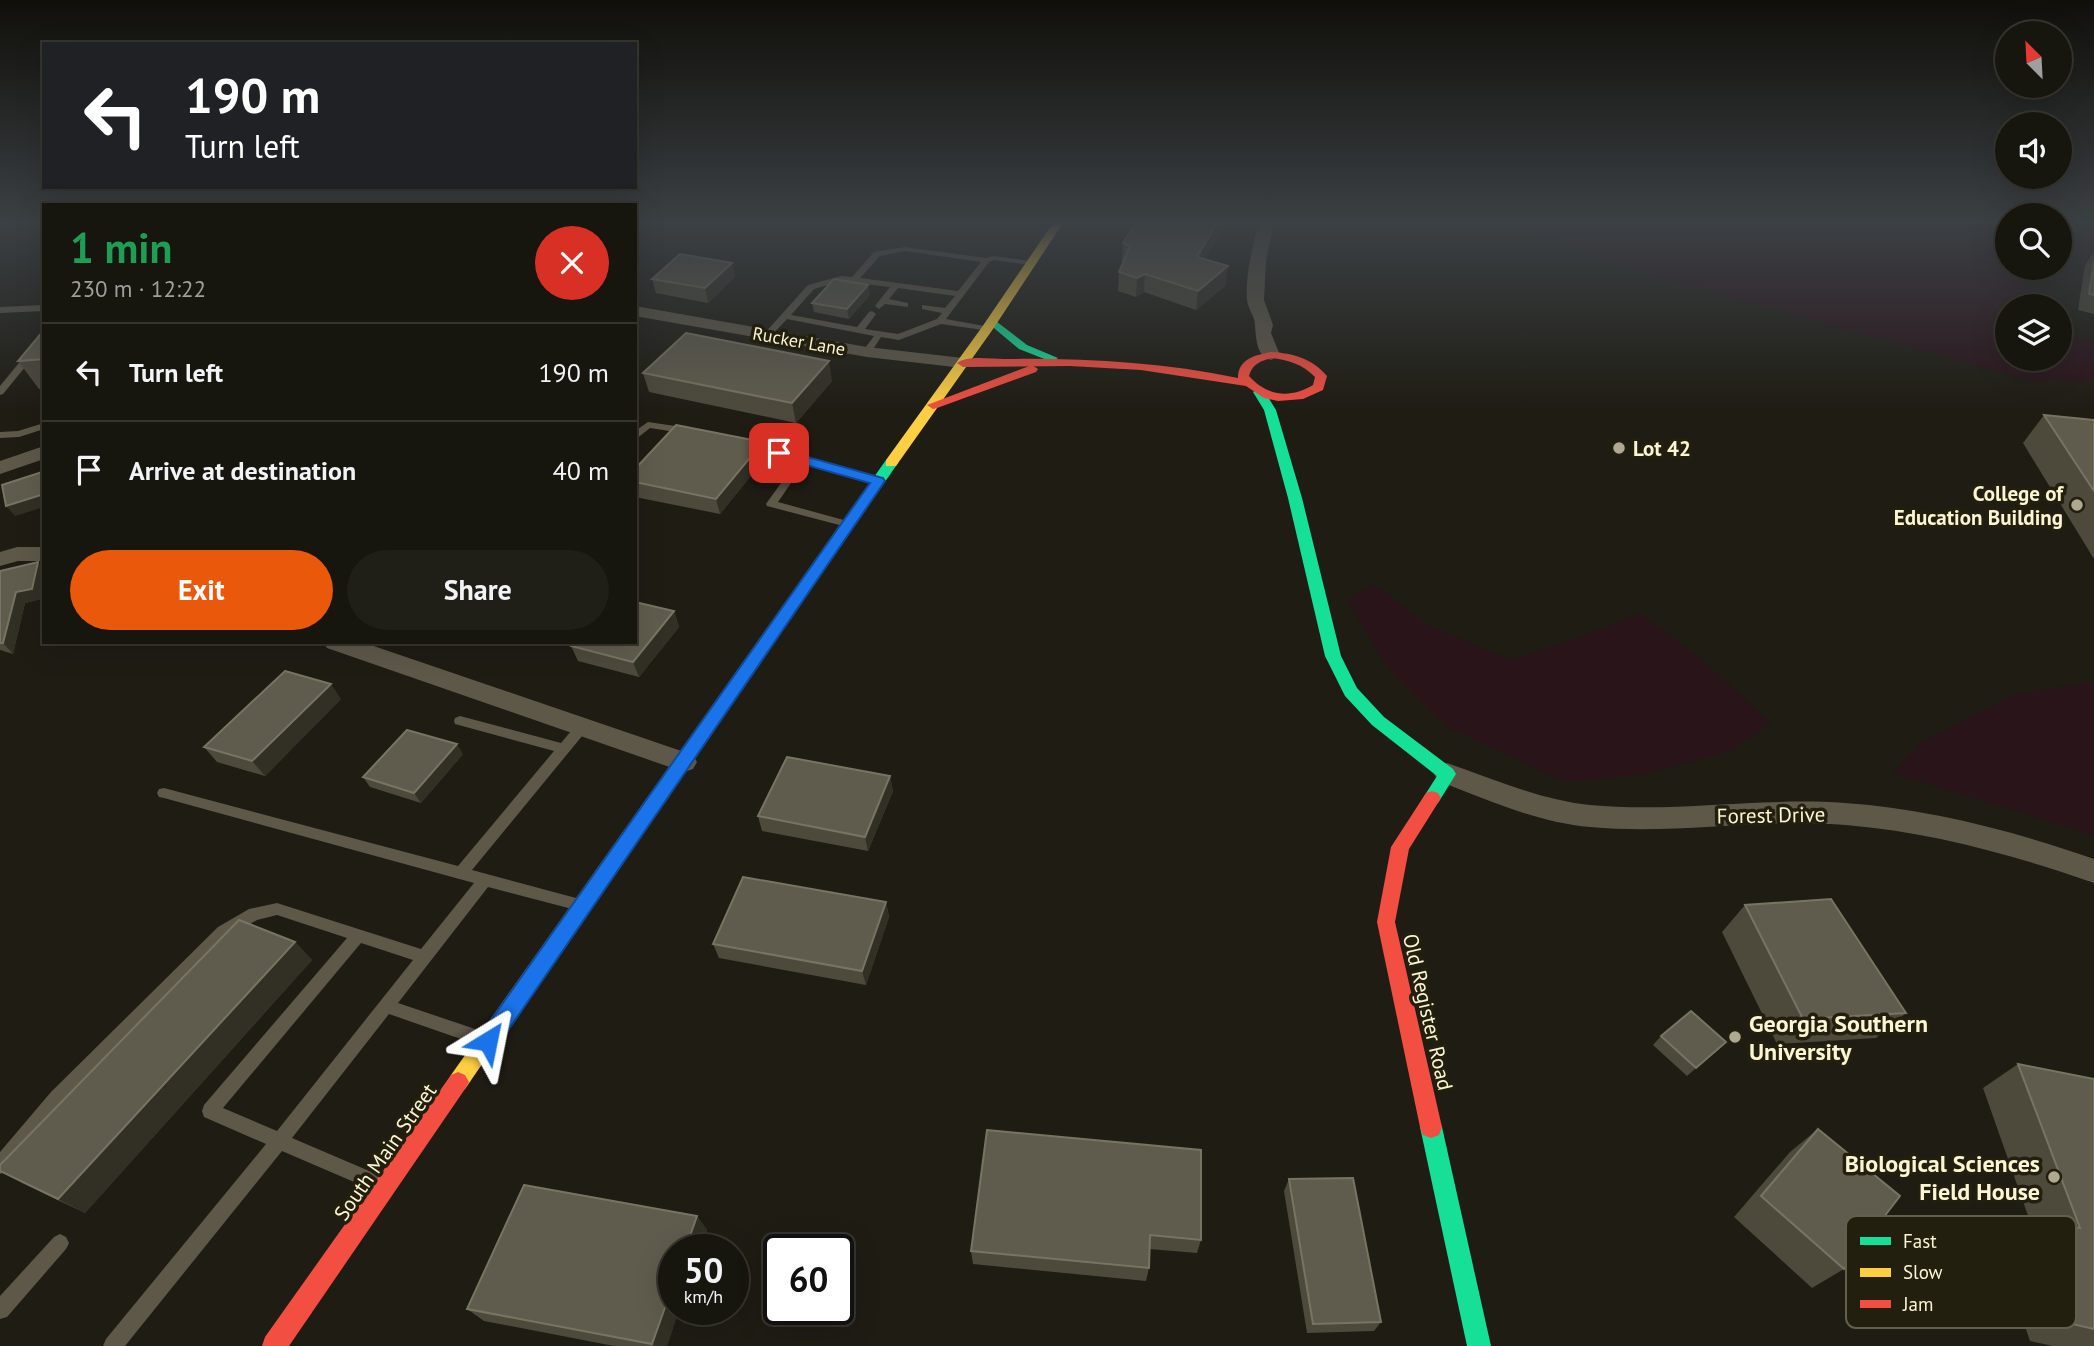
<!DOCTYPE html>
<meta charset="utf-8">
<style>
:root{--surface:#16150e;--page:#1f1e17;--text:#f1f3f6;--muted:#9e9f9e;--line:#35342e;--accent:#ea580c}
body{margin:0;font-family:"PT Sans",sans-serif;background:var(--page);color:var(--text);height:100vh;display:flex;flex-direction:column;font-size:26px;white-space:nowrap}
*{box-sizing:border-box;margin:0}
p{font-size:23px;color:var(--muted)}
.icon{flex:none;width:38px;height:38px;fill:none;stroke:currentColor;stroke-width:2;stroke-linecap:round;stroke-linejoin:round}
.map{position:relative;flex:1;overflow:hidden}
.sheet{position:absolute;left:42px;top:203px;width:595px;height:441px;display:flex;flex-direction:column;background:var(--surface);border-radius:0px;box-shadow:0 7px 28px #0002,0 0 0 2px var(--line)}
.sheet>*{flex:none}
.banner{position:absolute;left:42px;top:42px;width:595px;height:147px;border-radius:0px;box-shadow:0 7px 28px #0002,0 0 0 2px var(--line);background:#202124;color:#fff;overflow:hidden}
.needle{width:46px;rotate:336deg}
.controls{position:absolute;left:1995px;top:21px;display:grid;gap:14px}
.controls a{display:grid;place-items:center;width:77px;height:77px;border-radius:50%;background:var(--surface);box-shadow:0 7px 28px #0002,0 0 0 2px var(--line);font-size:35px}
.speed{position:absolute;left:658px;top:1234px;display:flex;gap:14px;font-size:35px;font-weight:700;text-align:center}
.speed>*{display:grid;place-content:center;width:91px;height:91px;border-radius:50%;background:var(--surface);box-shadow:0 7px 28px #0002,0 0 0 2px var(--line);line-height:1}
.speed small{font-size:18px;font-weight:400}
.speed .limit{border:4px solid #111;border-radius:10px;background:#fff;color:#111}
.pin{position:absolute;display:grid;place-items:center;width:60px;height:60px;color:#fff;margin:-30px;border-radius:14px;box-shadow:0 4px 10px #0006}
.me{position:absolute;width:77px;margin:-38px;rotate:35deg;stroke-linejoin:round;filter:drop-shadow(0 0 5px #0008)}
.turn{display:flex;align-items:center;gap:24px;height:147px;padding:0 28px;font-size:32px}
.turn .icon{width:91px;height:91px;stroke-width:2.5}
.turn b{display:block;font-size:49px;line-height:60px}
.round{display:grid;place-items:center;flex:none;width:74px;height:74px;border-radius:37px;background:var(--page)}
.summary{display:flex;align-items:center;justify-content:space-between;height:119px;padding:0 28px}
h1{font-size:42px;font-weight:700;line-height:52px;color:#1e9e55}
.cta{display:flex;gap:14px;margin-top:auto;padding:14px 28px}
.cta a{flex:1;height:80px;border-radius:42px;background:var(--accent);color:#fff;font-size:28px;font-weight:700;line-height:80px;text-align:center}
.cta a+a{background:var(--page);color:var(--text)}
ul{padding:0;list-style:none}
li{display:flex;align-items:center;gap:21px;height:98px;padding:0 28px;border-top:2px solid var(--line)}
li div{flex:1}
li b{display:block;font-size:26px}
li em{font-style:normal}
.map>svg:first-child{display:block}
.green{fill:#29141a}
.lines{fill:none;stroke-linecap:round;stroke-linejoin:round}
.lane{fill:#5e5849;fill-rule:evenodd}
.street{fill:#5e5849;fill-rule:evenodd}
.fast{fill:#16e098;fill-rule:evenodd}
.slow{fill:#ffcf43;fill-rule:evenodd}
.jam{fill:#f24e42;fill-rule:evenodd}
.wall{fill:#4d4a3c}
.shaded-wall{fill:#323025}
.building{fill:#605c4d;stroke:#787462;stroke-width:2}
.route{fill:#1a73e8;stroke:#114b97;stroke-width:2}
.poi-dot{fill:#aea990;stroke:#221f0f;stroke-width:2.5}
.labels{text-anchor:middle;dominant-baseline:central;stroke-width:7;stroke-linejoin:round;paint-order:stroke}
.far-street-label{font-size:18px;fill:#fcf5d3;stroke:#221f0f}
.poi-label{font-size:21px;font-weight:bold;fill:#fcf5d3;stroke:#221f0f;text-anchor:start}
.street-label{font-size:21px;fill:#fcf5d3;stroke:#221f0f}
.near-poi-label{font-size:24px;font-weight:bold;fill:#fcf5d3;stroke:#221f0f;text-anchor:start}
.key{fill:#221f0f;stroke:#635f4a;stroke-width:2}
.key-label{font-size:19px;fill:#fcf5d3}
</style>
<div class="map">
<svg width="2094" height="1346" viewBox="0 0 2094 1346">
<rect width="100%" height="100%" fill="#1e1c13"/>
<g class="green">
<polygon points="1508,223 2007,223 2007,268 2027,268 2021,294 2005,311 2007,312 2007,359 2060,359 2060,334 2094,341 2094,381 2031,381 1665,279"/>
<polygon points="1374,584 1426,624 1511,660 1581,637 1640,613 1708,665 1771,723 1732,750 1646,774 1565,782 1448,727 1386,665 1347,600"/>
<polygon points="2089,682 2094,683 2094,835 1893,773 1921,742 2016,694"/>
</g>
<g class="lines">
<g class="lane">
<path d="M905,247L986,258L994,256L1030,261L1034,263L1030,265L994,260L989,262L946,319L990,327V331L941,324L899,340L881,337L870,354L867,355L862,352L874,336L787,319L770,337L763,335L808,285L841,276L852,277L874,252ZM905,251L981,262L958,291L860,278L880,256ZM841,281L890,287L875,306L879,309L885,304L908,307V303L889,299L898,288L955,296L945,308L922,305V309L942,313L937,319L898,334L865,329L876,314L872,311L869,312L857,327L791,315L814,289Z"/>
<polygon points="44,305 44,311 0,313 0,307"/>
<polygon points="44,335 44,344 3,394 0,395 0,386 41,336"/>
<polygon points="648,422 689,428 694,431 689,434 650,428 635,440 635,431"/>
<polygon points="44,423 44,429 19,437 0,438 0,432 18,431"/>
<polygon points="751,443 882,479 883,481 878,484 804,464 778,502 851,522 852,524 847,527 767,506 766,504 796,462 747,448 746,446"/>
<path d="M460,716L561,743L577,724H587L588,727L587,730L472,870L576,898L581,900L583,904L581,908L576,910L488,887L398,1003L484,1032L486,1037L484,1042L478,1045L389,1014L292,1138L381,1176L384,1182L381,1188L375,1191L282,1151L125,1346H103L106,1339L266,1144L204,1117L202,1111L204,1105L347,938L277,915L257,920L228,937L63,1104L6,1171L0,1174V1152L51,1092L218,927L249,909L277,903L421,949L474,883L164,798L159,797L157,793L159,789L164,788L458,866L554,751L455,724L454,721L455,718ZM361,943L413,960L277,1131L223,1108Z"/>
<polygon points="60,1234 66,1237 69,1243 66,1249 7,1317 0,1319 0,1296 54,1237"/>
</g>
<g class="street">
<path d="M1258,223H1274L1266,260L1264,300L1273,325L1271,333L1280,355L1271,360C1256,357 1256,337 1255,325C1255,316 1247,308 1247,299C1245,274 1253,247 1258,223Z"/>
<polygon points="635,306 867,347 963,358 972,363 963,368 867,357 635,316"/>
<polygon points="44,446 44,459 0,474 0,461"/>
<polygon points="17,547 44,547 44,561 18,561 0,566 0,552"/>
<polygon points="323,642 362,642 693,755 697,762 693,769 684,772 327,648"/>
<path d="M1447,763C1494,779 1540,800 1590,805C1676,813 1759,797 1845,803C1930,809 2014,831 2094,859V883C2014,855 1930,832 1846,825C1760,818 1676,835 1590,827C1538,823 1486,799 1438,781L1434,774L1438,767Z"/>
</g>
<g class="fast">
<polygon points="992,318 1027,345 1058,358 1052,362 1019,349 988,323 986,321"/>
<polygon points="1259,388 1263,389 1276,410 1302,498 1341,656 1357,688 1384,717 1453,769 1456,774 1438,803 1432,805 1426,803 1423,798 1437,776 1372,725 1345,696 1325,656 1288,498 1264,410 1253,392"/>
<polygon points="891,459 898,463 635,842 629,844 623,842 620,837 623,832 886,460"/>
<polygon points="1431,1116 1439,1119 1442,1127 1491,1346 1467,1346 1420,1127 1423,1119"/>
</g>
<g class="slow">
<polygon points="1053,223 1063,223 993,329 896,466 886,466 886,460 982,327"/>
<polygon points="629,830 635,832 638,837 635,842 465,1089 458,1092 451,1089 447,1082 451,1075 623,832"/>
</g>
<g class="jam">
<path d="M1271,352C1293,353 1313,359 1327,376L1323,390L1303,399L1278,401L1264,398L1246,386L1141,370L1070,366L963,367L957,363C967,355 991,359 1004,359C1083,358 1161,362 1238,378C1238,359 1255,355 1271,352ZM1271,358C1289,360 1302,364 1315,377L1313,385C1290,399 1267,396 1249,376C1252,364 1261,361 1271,358Z"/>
<polygon points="1032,365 1038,369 1036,372 937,408 933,409 927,405"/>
<polygon points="1432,791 1438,793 1441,798 1409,849 1395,922 1442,1127 1439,1135 1431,1138 1423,1135 1420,1127 1377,922 1391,847 1426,793"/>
<polygon points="458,1072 465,1075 469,1082 465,1089 289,1346 262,1346 265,1337 451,1075"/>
</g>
</g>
<g class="wall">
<polygon points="1136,223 1227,223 1205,259 1226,285 1196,310 1144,292 1136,297 1118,291 1119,272 1123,262 1122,262 1123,243"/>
<polygon points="2094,252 2094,314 2078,310 2085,265"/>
<polygon points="732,263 735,277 708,303 656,293 652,279"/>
<polygon points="870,295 849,319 814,312 812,303"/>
<polygon points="44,330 44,389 39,389 18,361"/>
<polygon points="643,373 832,381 796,423 649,392"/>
<polygon points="2044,415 2094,420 2094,559 2023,443"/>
<polygon points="763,442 766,457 720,514 635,497 635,469"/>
<polygon points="0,571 41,599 25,603 13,654 0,650"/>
<polygon points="674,611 679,627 639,677 578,661 571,646"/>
<polygon points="341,699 265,776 217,762 204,747"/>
<polygon points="463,754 421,803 370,787 363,777"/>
<polygon points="890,776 893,791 868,851 762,831 758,816"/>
<polygon points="886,902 889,917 866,985 719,958 713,944"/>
<polygon points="1745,905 1906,1013 1876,1038 1777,1044 1722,932"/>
<polygon points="295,942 312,960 85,1213 24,1184 0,1171"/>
<polygon points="1661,1036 1726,1042 1687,1076 1653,1045"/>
<polygon points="2018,1064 2094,1079 2094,1346 2053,1346 2030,1341 1997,1245 2032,1227 1983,1088"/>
<polygon points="1818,1129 1844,1269 1812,1288 1734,1217 1790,1152"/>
<polygon points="987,1130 1201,1240 1197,1253 1149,1249 1149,1268 1146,1281 973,1264 971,1251"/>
<polygon points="1289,1179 1381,1322 1374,1331 1307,1333 1284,1191"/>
<polygon points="697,1216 707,1230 700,1250 674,1250 674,1309 679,1309 667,1346 614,1346 484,1321 467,1309"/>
</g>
<g class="shaded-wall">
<polygon points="1217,223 1227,223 1195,275 1197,257"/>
<polygon points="732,263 735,277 708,303 705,288"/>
<polygon points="1228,266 1226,285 1196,310 1198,291"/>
<polygon points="1145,274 1144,292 1136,297 1137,278"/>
<polygon points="868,285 870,295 849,319 847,309"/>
<polygon points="829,361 832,381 796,423 792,403"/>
<polygon points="763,442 766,457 720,514 716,499"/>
<polygon points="44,494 44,507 15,516 6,506"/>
<polygon points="38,562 44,569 44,589 41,599 25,603 13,654 3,643 16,592"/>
<polygon points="674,611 679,627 639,677 633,662"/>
<polygon points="331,684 341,699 265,776 252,761"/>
<polygon points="457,744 463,754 421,803 414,793"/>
<polygon points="890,776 893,791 868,851 865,837"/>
<polygon points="886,902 889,917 866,985 862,971"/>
<polygon points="295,942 312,960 85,1213 58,1199"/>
<polygon points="1726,1042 1718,1050 1687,1076 1696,1068"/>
<polygon points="697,1216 707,1230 700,1250 685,1250"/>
<polygon points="674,1282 674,1309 679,1309 667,1346 654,1346 652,1344"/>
</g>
<g class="building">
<polygon points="1136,223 1217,223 1197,257 1228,266 1198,291 1145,274 1137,278 1119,272 1130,246 1123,243"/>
<polygon points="680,254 732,263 705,288 652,279"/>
<polygon points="2094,261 2094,295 2089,294"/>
<polygon points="834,279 868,285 847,309 812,303"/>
<polygon points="44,330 44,359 18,361"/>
<polygon points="686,333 829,361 792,403 643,373"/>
<polygon points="2044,415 2094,420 2094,491"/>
<polygon points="676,425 763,442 716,499 635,482 635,469"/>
<polygon points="42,472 44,478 44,494 6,506 2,485"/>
<polygon points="38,562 32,589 16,592 3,643 0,643 0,571"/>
<polygon points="635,602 674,611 633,662 571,646 574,642 635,642"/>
<polygon points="285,671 331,684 252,761 204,747"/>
<polygon points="407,730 457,744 414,793 363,777"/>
<polygon points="787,757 890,776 865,837 758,816"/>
<polygon points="743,877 886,902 862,971 713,944"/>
<polygon points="1831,899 1906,1013 1803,1019 1745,905"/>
<polygon points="239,920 295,942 58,1199 0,1171 0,1165"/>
<polygon points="1691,1011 1726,1042 1696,1068 1661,1036"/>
<polygon points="2018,1064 2094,1079 2094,1329 2072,1324 2036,1225 2080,1228"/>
<polygon points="1818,1129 1900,1196 1844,1269 1761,1196"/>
<polygon points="987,1130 1201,1150 1201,1240 1150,1235 1149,1268 971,1251"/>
<polygon points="1353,1178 1381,1322 1313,1324 1289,1179"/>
<polygon points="524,1185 697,1216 685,1250 674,1250 674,1282 652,1344 467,1309"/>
</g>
<linearGradient id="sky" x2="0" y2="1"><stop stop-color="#100f0a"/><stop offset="0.54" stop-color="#3b4044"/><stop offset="1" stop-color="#3b4044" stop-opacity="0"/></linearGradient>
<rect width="2094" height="412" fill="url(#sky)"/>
<polygon class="route" points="779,449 883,478 885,481 496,1048 488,1050 481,1048 478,1041 481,1034 870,483 774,456 772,453"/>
<g class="poi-dot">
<circle cx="1619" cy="448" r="7"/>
<circle cx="2077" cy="505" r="7"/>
<circle cx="1735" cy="1037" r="7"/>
<circle cx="2054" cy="1177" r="7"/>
</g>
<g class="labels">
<g class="far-street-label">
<text transform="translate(799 341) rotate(10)">Rucker Lane</text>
</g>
<g class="poi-label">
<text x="1633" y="448">Lot 42</text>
<text x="2063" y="493" text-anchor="end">College of<tspan x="2063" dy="24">Education Building</tspan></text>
</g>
<g class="street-label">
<text transform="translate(1771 815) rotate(-1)">Forest Drive</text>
<text transform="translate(1428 1012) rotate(77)">Old Register Road</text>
<text transform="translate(385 1152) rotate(-55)">South Main Street</text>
</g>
<g class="near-poi-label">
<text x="1749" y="1023">Georgia Southern<tspan x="1749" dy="28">University</tspan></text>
<text x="2040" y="1163" text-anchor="end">Biological Sciences<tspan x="2040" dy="28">Field House</tspan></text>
</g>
</g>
<rect x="1846" y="1216" width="230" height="112" rx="10" class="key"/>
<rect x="1860" y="1237" width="31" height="8" fill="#16e098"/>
<rect x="1860" y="1268" width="31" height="9" fill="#ffcf43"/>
<rect x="1860" y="1300" width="31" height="8" fill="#f24e42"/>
<g class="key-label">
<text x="1903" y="1248">Fast</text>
<text x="1903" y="1279">Slow</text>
<text x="1903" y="1311">Jam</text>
</g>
</svg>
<div class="controls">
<a><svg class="needle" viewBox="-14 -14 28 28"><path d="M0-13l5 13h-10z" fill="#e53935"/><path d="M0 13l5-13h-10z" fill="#9e9f9e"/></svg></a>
<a><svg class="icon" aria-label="sound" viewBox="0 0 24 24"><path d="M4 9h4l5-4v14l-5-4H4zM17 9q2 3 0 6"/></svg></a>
<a><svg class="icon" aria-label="search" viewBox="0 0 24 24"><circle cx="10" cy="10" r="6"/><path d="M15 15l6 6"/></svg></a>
<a><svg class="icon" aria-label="layers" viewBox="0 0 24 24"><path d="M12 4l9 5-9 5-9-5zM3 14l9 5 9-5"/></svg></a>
</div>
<div class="speed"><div>50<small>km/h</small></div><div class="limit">60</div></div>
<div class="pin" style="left:779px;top:453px;background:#d93025"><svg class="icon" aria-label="arrive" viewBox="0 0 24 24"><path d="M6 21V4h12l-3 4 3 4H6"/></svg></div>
<svg class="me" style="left:488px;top:1041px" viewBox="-20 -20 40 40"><path d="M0-17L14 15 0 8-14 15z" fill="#1a73e8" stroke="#fff" stroke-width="4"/></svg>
<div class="banner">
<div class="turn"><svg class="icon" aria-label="left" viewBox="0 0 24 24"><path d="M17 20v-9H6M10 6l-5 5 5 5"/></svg><div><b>190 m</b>Turn left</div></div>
</div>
<section class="sheet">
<div class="summary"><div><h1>1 min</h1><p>230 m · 12:22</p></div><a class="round" style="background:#d93025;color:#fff"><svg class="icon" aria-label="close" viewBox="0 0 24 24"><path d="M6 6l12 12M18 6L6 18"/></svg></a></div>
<ul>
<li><svg class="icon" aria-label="left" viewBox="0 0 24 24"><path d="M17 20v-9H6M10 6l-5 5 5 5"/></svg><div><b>Turn left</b></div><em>190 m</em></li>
<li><svg class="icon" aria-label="arrive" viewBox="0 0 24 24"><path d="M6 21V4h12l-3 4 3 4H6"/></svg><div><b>Arrive at destination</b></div><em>40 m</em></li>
</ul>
<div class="cta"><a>Exit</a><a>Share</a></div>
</section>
</div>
